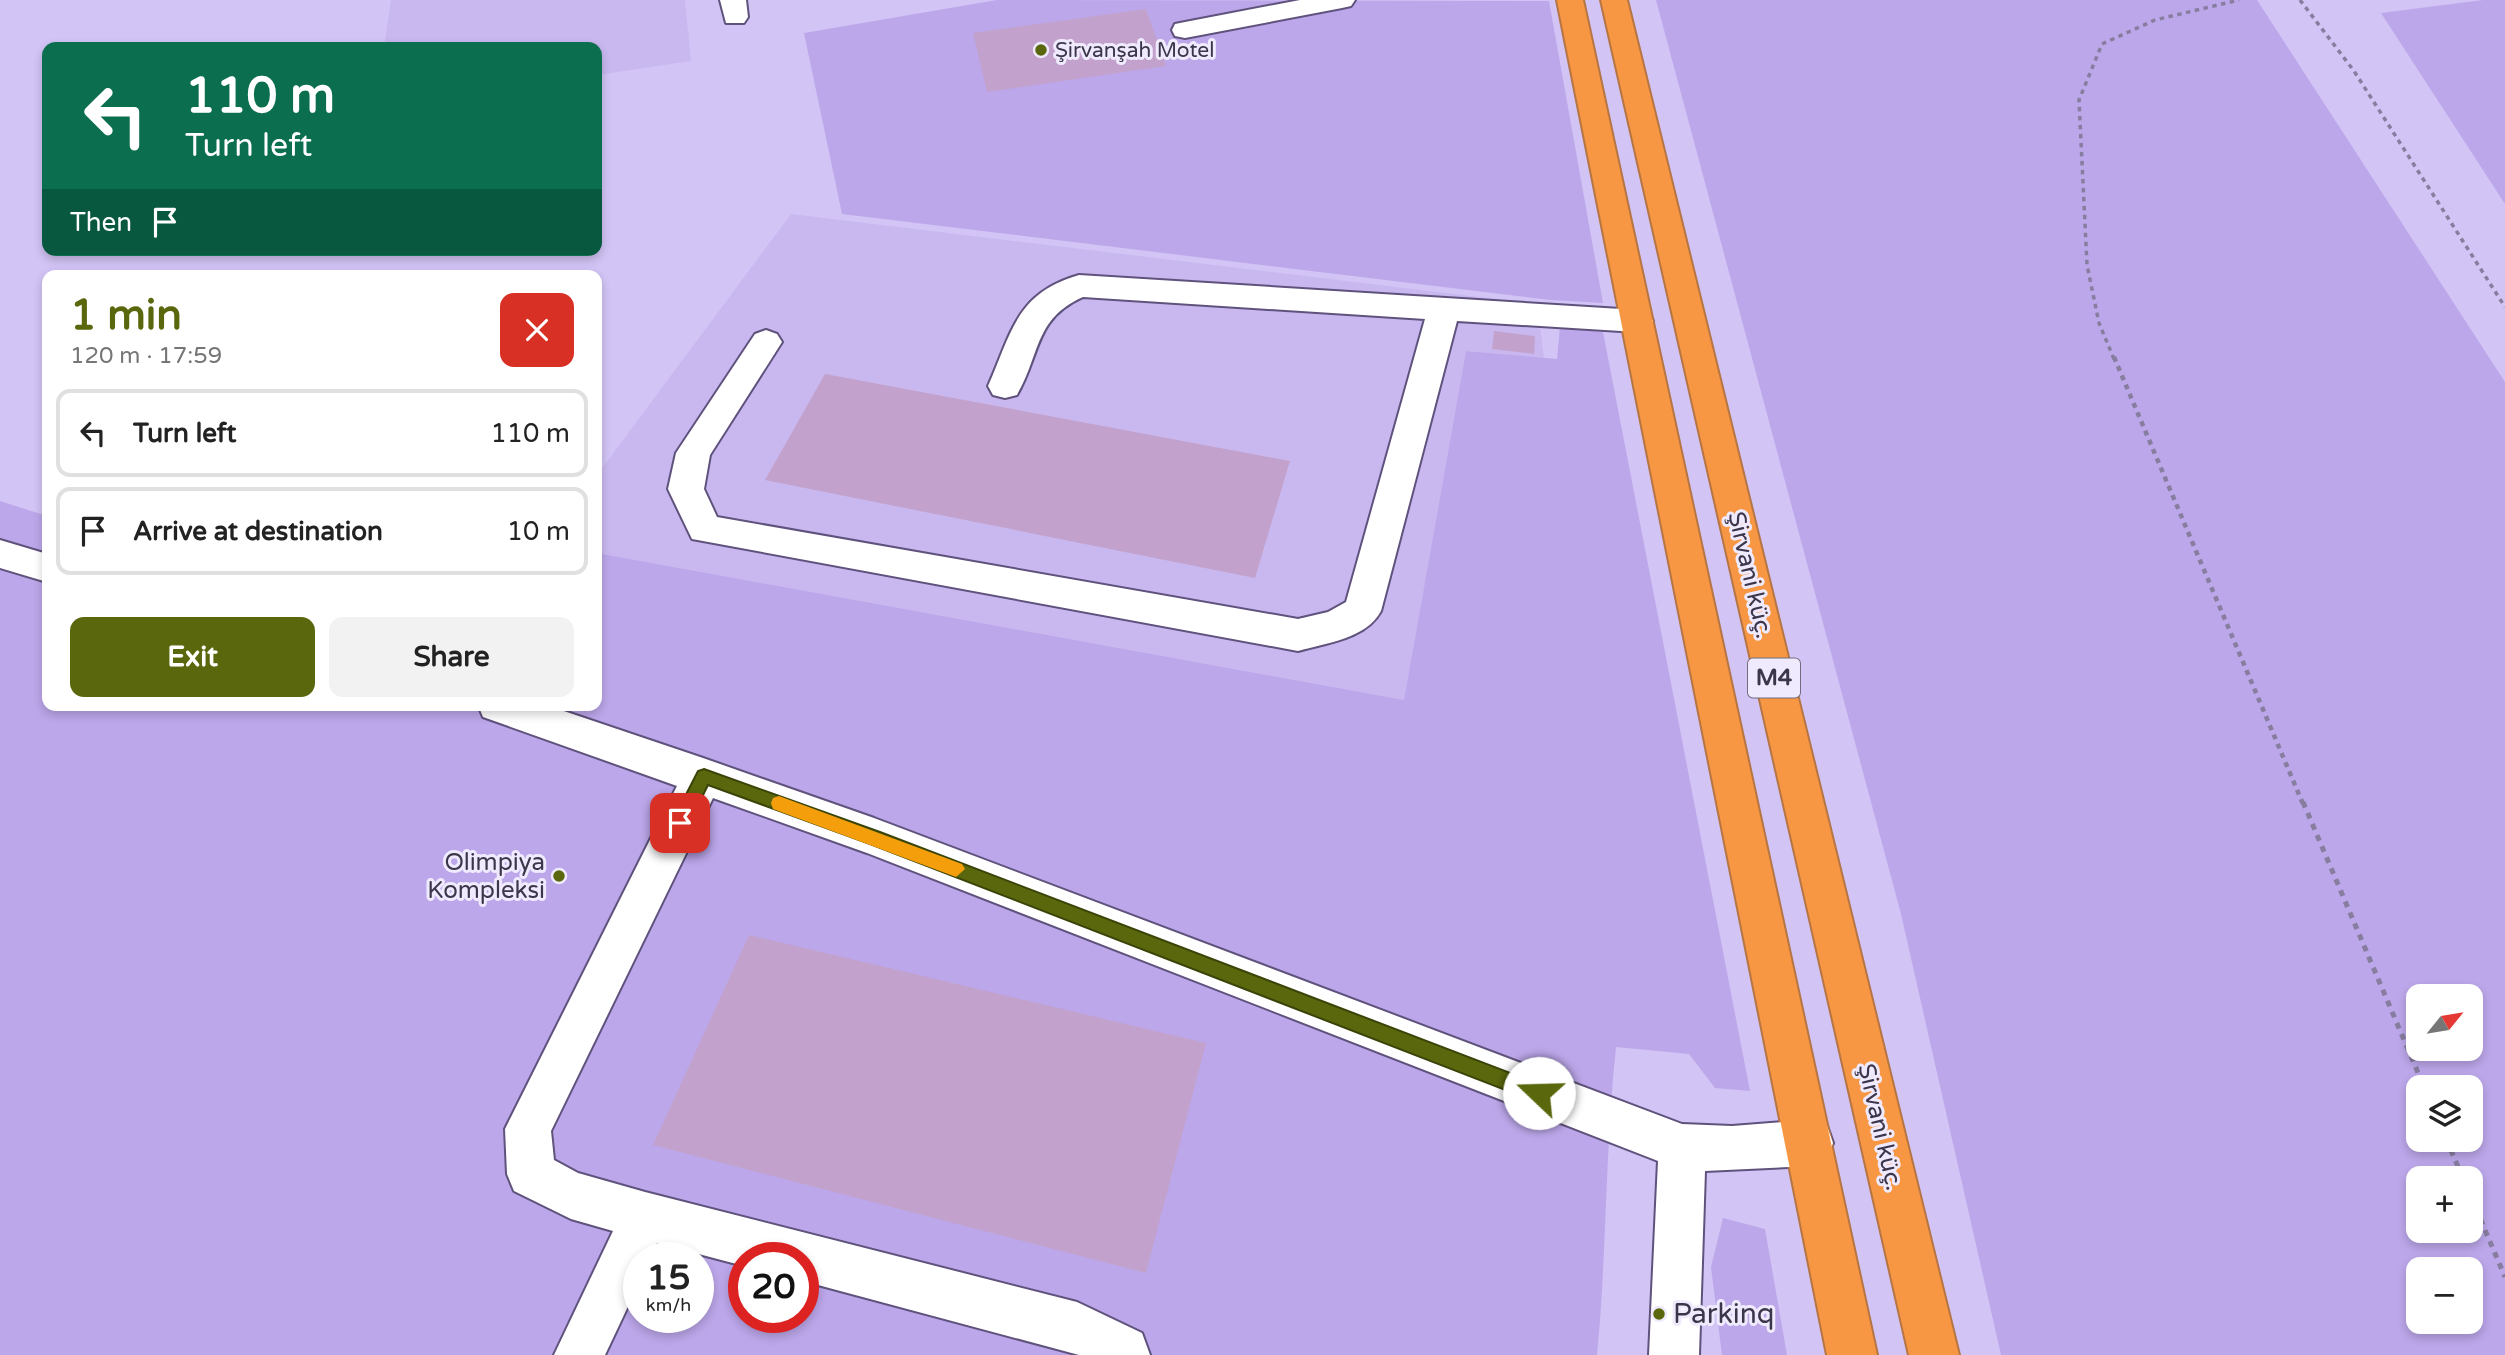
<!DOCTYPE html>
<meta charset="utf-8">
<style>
:root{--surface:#fff;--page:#f2f2f2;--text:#222;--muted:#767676;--line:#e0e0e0;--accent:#5a670d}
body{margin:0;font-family:"Varela Round",sans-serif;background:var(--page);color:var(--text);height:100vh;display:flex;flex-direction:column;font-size:26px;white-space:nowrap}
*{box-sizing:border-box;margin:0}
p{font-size:23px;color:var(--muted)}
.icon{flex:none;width:38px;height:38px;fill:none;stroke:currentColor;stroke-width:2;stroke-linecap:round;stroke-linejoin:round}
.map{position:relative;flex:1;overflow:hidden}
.side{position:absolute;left:42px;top:270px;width:560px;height:441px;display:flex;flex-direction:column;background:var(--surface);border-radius:14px;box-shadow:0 4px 10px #0003}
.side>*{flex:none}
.banner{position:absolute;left:42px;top:42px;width:560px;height:214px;border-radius:14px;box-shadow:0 4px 10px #0003;background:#0b6e4f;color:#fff;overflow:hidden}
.needle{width:46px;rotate:60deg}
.controls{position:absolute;left:2406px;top:984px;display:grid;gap:14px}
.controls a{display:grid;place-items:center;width:77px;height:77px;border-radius:14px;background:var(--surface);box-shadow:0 4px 10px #0003;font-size:35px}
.speed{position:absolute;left:623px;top:1242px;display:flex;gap:14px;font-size:35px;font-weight:700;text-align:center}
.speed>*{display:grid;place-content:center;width:91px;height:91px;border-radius:50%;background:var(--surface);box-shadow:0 4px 10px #0003;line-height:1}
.speed small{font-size:18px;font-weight:400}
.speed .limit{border:10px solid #d22;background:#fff;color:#111}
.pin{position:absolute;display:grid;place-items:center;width:60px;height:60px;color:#fff;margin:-30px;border-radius:14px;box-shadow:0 4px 10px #0006}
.me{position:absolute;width:77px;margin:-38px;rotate:291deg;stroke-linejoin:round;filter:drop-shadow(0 0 5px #0008)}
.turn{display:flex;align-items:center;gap:24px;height:147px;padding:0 28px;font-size:32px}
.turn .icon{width:91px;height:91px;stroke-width:2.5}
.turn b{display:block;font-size:49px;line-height:60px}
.then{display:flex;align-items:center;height:66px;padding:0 28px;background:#0003;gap:14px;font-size:26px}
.round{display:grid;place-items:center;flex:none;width:74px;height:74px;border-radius:14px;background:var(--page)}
.headline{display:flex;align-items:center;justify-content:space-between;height:119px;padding:0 28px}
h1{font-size:42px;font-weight:700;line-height:52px;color:var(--accent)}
.primary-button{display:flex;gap:14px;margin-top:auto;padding:14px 28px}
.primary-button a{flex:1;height:80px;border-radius:14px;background:var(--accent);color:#fff;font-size:28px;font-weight:700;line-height:80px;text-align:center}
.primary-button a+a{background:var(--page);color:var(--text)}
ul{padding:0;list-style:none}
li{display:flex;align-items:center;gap:21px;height:88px;margin:0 14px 10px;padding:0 14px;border:4px solid var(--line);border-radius:14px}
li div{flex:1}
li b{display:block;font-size:26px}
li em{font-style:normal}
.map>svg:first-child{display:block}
.built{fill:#c9b8f0}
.green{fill:#bca7ea;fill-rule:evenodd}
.building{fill:#c2a2cc}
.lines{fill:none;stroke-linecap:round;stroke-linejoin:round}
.minor-casing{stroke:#5f527c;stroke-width:4}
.highway-casing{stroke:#b67545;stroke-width:4}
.path-far2{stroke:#877d9f;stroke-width:3.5;stroke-dasharray:4.5 4.5;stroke-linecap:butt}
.path-far1{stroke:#877d9f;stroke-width:4.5;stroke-dasharray:5 5;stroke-linecap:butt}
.path{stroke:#877d9f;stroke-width:5;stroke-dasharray:6 6;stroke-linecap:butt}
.minor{fill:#fff;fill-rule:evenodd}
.highway{fill:#f79743;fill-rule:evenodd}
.route{fill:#5a670d;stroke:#3a4308;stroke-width:2}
.slow{fill:#f59e0b}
.poi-dot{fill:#5a670d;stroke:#f0eafe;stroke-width:2.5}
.labels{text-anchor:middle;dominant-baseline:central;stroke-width:6;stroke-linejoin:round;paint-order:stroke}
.far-poi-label{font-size:21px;fill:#3c364a;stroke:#f0eafe;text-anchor:start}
.shield{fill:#f0eafe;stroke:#726c80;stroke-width:2}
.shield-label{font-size:23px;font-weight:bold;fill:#3c364a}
.street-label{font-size:24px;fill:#3c364a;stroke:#f0eafe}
.poi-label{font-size:24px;fill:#3c364a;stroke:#f0eafe;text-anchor:end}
.near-poi-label{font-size:28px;fill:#3c364a;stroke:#f0eafe;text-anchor:start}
</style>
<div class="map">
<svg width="2505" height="1355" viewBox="0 0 2505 1355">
<rect width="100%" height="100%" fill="#d2c4f5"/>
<g class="built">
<polygon points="391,0 685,0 691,61 597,75 597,47 384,47"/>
<polygon points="791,214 1537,304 1544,358 1466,351 1404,700 597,553 597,475"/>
</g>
<g class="green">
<polygon points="997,0 1549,1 1603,303 1551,300 842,214 804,33"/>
<path d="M1656,0H2257L2505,382V1355H2001L1901,914ZM2418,996H2471V1048H2418ZM2418,1087H2471V1139H2418ZM2418,1178H2471V1230H2418ZM2418,1269H2471V1321H2418Z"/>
<polygon points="2483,0 2505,0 2505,204 2381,13"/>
<path d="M1560,327L1603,332L1750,1091L1715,1088L1689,1054L1616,1047C1605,1150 1607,1252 1597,1355H0V501L47,516V705H597V553L1404,700L1466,351L1557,359ZM639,1258H698V1318H639ZM744,1258H803V1318H744Z"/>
<polygon points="1723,1218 1765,1229 1787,1355 1722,1355 1711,1267"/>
</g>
<g class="building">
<polygon points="1146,9 1166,66 987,92 973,33"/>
<polygon points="1494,331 1535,336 1534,354 1492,349"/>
<polygon points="825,374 1290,461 1255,578 765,480"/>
<polygon points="749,935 1206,1043 1146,1273 653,1145"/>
</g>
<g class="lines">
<defs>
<g id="minor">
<polygon points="720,0 746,0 748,17 744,23 726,23"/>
<polygon points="1300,0 1355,0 1351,6 1342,8 1185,38 1175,36 1172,30 1175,24 1185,22"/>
<path d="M1079,275L1637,310L1648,313L1653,321L1648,329L1637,332L1457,321L1381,611C1366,639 1326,643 1298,651L692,539L668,489L676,453L755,334L766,330L777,334L782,342L710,455L704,489L717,517L1298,619L1328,612L1346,602L1425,319L1083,297C1034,319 1041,353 1017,395L1005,398L993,395L988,386C1012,332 1016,293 1079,275Z"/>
<polygon points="0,540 47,554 47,582 0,568"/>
<polygon points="478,705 546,705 703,758 874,818 1682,1124 1732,1126 1810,1120 1827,1126 1833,1143 1827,1160 1810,1166 1705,1171 1699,1355 1649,1355 1658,1161 867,853 713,798 551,1131 554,1160 578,1173 645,1192 1077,1302 1142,1333 1150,1355 1079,1355 803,1281 803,1258 744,1258 744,1266 657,1243 650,1258 639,1258 639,1283 605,1355 554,1355 613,1231 571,1219 514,1191 507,1174 505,1129 677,786 483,717"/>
</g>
<g id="highway">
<polygon points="1557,0 1583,0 1877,1355 1827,1355"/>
<polygon points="1601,0 1627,0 1959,1355 1909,1355"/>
</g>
</defs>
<use href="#minor" class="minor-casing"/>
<use href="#highway" class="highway-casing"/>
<g class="path-far2">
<polyline points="2300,0 2354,71 2505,307"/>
<polyline points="2114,359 2099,323 2087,265 2079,100 2102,44 2155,20 2239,0"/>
</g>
<polyline class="path-far1" points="2114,357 2303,804"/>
<g class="path">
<polyline points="2303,802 2424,1087"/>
<polyline points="2446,1139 2463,1178"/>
<polyline points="2471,1197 2505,1277"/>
</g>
<use href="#minor" class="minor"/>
<use href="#highway" class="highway"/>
</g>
<polygon class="route" points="704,769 880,832 1539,1084 1545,1087 1548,1093 1545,1100 1539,1103 870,844 708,785 686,829 674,829 672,823 674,818 698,771"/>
<polygon class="slow" points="779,796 962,864 965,869 956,877 773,809 771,803 773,798"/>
<g class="poi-dot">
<circle cx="1041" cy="50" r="7"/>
<circle cx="559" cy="876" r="7"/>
<circle cx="1659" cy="1314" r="7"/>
</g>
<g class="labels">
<g class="far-poi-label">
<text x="1055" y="50">Şirvanşah Motel</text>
</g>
<rect class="shield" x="1748" y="658.5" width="52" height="39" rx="5"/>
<g class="shield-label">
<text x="1774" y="678">M4</text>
</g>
<g class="street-label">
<text transform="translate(1750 575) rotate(77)">Şirvani küç.</text>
<text transform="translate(1880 1127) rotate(77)">Şirvani küç.</text>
</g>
<g class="poi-label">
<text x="545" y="862">Olimpiya<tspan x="545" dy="28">Kompleksi</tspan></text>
</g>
<g class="near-poi-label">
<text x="1673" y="1314">Parkinq</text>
</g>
</g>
</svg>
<div class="controls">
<a><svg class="needle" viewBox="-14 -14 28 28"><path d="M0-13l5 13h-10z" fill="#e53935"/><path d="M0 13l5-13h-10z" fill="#767676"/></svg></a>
<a><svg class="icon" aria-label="layers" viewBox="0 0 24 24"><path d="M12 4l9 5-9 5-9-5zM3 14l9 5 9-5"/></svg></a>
<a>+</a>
<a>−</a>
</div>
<div class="speed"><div>15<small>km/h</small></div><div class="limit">20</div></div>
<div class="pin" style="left:680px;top:823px;background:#d93025"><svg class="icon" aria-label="arrive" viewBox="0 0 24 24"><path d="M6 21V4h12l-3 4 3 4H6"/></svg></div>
<svg class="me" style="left:1539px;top:1093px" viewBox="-20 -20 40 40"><circle r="19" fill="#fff"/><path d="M0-13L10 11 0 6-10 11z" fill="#5a670d"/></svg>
<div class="banner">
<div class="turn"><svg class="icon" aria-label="left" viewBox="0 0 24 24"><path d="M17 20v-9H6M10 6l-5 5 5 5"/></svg><div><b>110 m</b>Turn left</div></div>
<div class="then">Then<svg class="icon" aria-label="arrive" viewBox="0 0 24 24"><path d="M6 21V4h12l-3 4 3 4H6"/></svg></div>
</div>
<section class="side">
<div class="headline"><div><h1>1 min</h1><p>120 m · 17:59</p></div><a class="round" style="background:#d93025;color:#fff"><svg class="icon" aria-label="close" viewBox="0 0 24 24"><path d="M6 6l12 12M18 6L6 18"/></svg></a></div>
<ul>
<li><svg class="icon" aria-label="left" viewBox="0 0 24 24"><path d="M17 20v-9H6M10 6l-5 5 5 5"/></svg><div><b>Turn left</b></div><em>110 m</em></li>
<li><svg class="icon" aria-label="arrive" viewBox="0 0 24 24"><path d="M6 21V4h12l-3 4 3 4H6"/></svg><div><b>Arrive at destination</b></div><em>10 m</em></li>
</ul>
<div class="primary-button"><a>Exit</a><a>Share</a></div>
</section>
</div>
